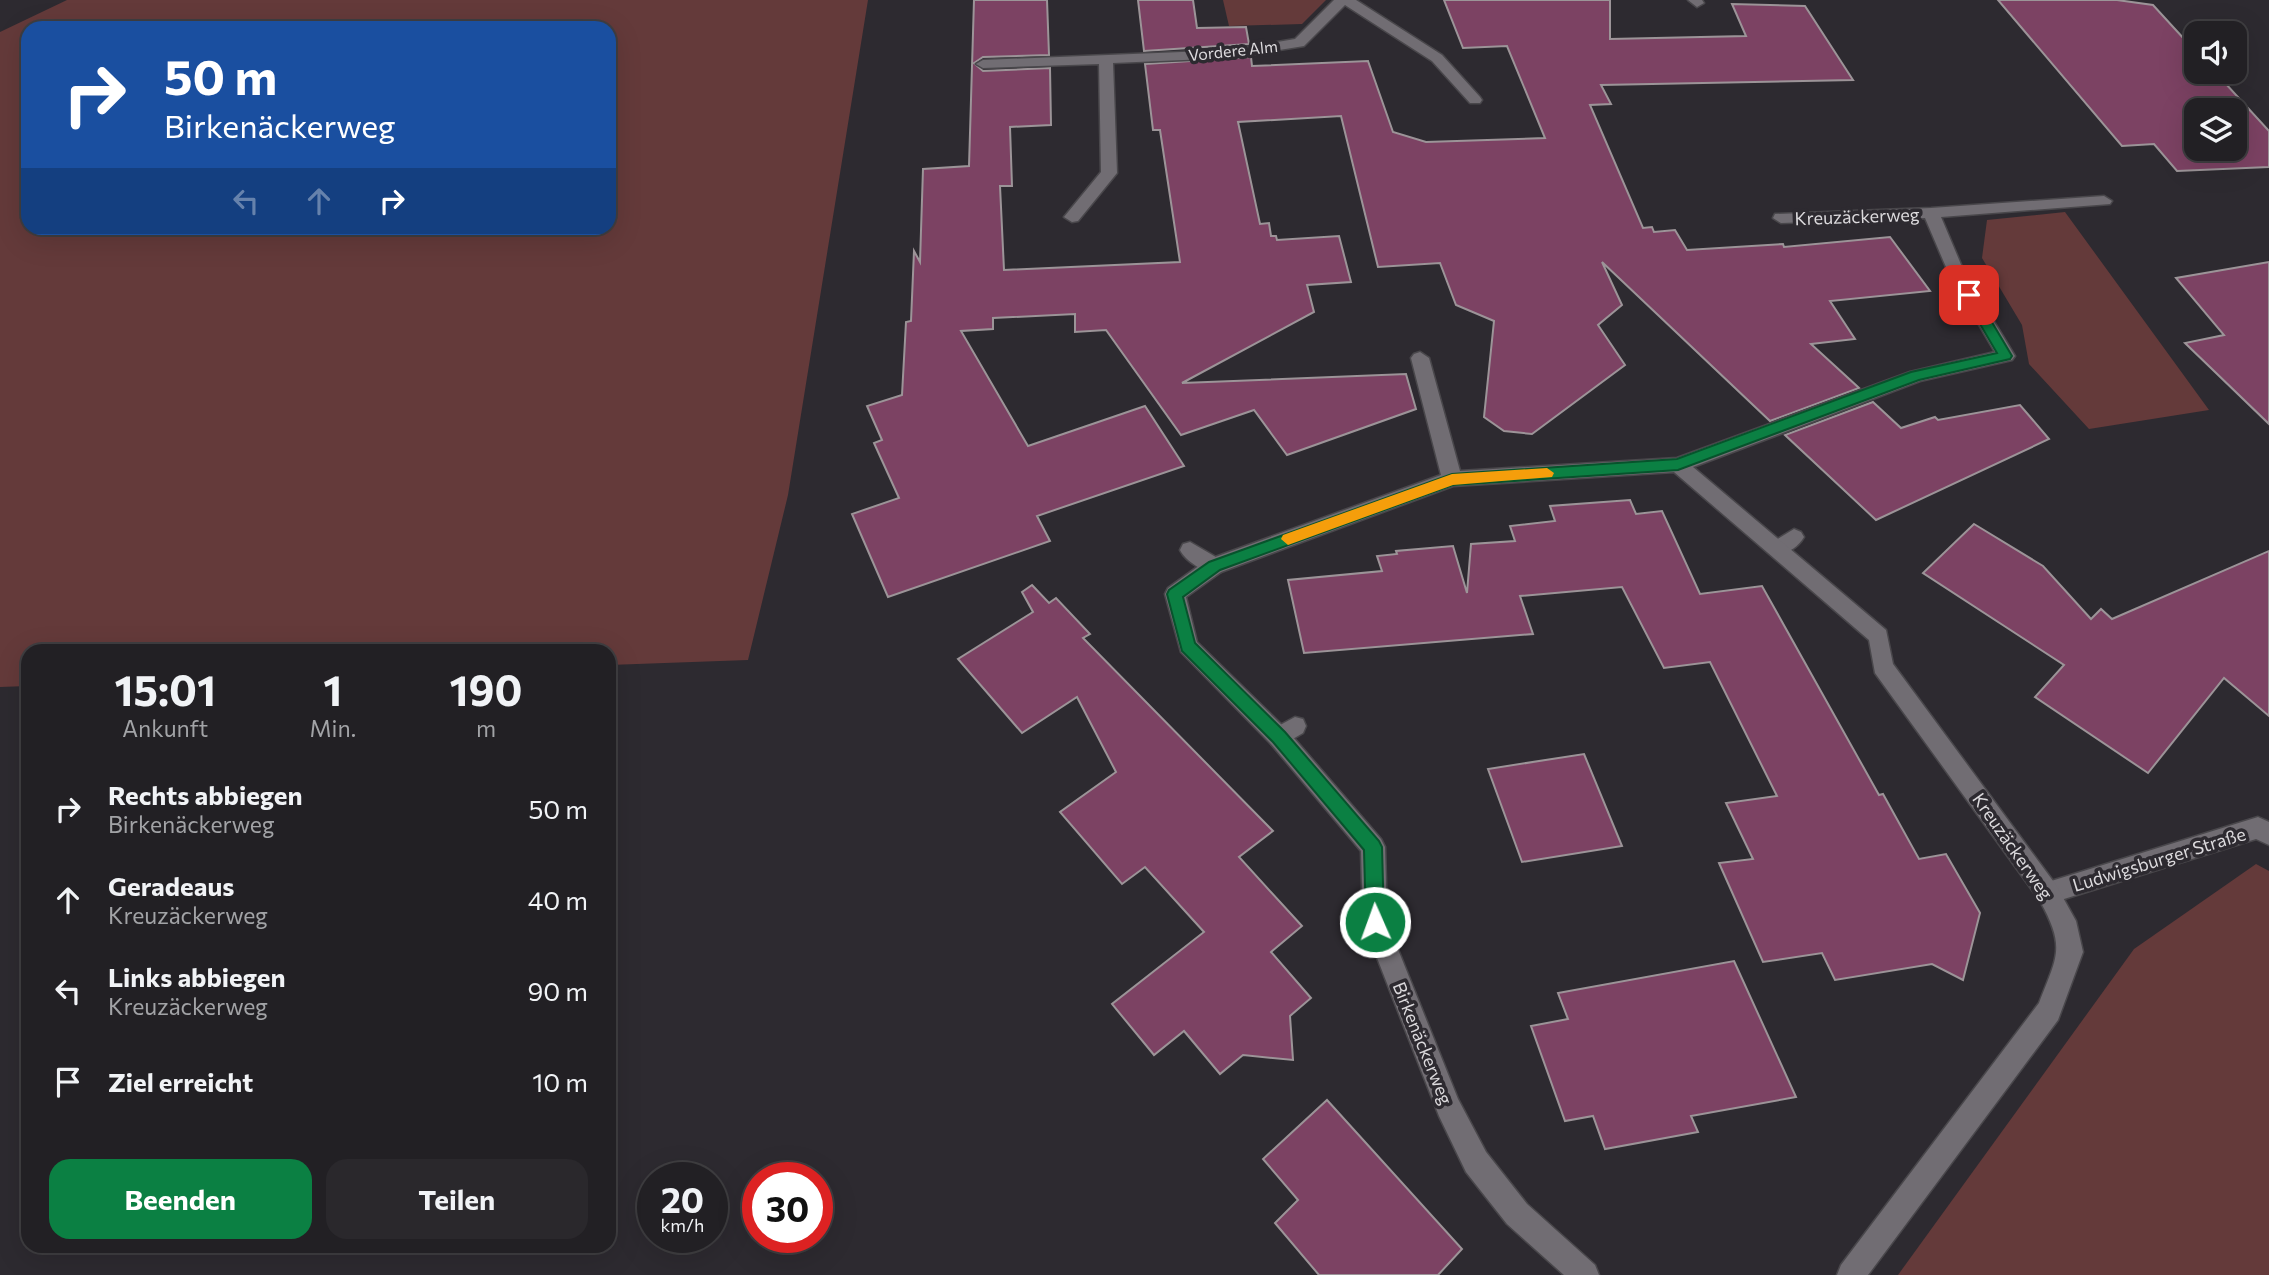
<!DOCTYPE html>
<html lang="de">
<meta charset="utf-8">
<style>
:root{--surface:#222024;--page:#2a282c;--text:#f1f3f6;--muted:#a2a3a6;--line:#3f3e41;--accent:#0b8043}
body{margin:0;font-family:Commissioner,sans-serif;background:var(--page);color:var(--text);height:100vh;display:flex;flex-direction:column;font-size:26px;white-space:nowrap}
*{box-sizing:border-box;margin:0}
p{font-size:23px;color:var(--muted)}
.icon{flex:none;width:38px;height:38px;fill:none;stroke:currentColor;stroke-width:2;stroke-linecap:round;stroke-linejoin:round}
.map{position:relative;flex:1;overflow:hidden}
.drawer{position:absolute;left:21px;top:644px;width:595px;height:609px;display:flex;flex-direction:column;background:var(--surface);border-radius:21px;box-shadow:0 7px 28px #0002,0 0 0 2px var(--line)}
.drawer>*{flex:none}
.top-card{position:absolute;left:21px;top:21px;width:595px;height:214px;border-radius:21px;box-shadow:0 7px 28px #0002,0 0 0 2px var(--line);background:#1a4fa0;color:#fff;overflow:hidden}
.tools{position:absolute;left:2184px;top:21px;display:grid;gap:14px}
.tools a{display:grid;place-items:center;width:63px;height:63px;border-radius:14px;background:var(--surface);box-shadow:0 7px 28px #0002,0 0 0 2px var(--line);font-size:35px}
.speed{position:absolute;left:637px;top:1162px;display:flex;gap:14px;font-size:35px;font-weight:700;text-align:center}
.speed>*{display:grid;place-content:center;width:91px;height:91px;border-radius:50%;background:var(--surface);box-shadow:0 7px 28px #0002,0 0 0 2px var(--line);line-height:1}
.speed small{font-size:18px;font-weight:400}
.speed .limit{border:10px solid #d22;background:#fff;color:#111}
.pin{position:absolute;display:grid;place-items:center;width:60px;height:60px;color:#fff;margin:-30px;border-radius:14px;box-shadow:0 4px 10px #0006}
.me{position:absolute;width:77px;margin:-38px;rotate:358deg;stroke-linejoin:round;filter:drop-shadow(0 0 5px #0008)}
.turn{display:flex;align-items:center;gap:24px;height:147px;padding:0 28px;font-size:32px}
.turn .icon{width:91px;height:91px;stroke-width:2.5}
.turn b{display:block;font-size:49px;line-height:60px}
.lanes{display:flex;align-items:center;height:66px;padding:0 28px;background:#0003;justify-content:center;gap:35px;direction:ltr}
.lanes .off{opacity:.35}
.eta{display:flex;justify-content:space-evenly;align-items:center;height:119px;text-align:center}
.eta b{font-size:42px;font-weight:700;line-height:49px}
.primary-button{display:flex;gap:14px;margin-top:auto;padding:14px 28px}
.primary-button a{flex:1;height:80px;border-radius:21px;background:var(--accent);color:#fff;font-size:28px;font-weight:700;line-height:80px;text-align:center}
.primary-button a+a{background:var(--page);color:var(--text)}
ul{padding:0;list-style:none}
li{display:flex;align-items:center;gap:21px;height:91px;padding:0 28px}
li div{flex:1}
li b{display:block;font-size:26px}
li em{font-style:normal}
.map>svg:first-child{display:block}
.green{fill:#643a3a;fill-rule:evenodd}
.building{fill:#7c4263;stroke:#9c9498;stroke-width:2;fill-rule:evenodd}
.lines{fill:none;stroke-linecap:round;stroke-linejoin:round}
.lane-casing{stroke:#49474b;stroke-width:3}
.street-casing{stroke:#49474b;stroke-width:3}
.lane{fill:#716d73;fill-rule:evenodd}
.street{fill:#716d73;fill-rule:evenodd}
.route{fill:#0b8043;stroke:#07532c;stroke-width:2}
.slow{fill:#f59e0b}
.labels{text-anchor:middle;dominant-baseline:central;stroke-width:7;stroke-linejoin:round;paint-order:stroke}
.far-street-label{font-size:16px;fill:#dcdadd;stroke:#2d2a30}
.street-label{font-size:18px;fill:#dcdadd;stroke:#2d2a30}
</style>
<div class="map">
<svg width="2269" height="1275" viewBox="0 0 2269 1275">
<rect width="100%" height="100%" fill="#2d2a30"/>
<g class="green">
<path d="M67,0H868L788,495L748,660L609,665V651H28V686L0,687V32ZM28,28H609V228H28Z"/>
<polygon points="1223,0 1326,0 1302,24 1229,26"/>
<polygon points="2065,212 2209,410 2089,429 2029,364 2022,325 1982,258 1987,220"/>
<polygon points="2256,864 2269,871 2269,1275 1898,1275 2134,949"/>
</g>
<g class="building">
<polygon points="974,0 1047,0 1049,55 983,57 974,63 983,71 1050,68 1051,125 1010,127 1012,186 1000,186 1004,270 1180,262 1160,130 1153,130 1145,64 1251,57 1252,66 1368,61 1393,132 1426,142 1545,138 1507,46 1463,48 1444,0 1610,0 1610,39 1746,36 1732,4 1805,6 1853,80 1601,85 1611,104 1590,105 1643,228 1652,227 1654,232 1675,230 1687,250 1783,244 1784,247 1890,237 1930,291 1830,301 1855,339 1811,344 1859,388 1770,421 1602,262 1622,305 1598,325 1625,365 1532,434 1504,431 1484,417 1494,321 1456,305 1440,263 1378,267 1341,116 1238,122 1260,224 1269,223 1271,236 1276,236 1277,240 1339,236 1351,282 1307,285 1314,312 1182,383 1406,374 1416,409 1287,455 1254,410 1181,435 1106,330 1075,332 1075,314 993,318 993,329 961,331 1028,446 1145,406 1184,466 1037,516 1050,541 888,597 852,514 899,498 874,443 882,440 867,406 902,395 906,322 911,321 914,251 920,262 923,169 969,166"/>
<polygon points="1138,0 1193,0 1197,28 1246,27 1249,44 1144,51"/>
<path d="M1998,0H2117L2153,5L2196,52V72H2215L2269,131V167L2177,171L2154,144L2122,146ZM2196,110H2235V149H2196Z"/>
<polygon points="2269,262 2269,424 2185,343 2224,335 2176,278"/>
<polygon points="1873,402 1901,428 1935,417 1938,420 2020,405 2049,439 1876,520 1785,435"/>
<polygon points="1630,500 1636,514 1662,511 1700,594 1762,586 1879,795 1883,794 1919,859 1946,854 1980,913 1963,980 1932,964 1835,980 1822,953 1763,962 1719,863 1753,859 1726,803 1777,796 1710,662 1664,668 1622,587 1520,596 1533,634 1304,653 1288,580 1382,571 1377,556 1397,554 1396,551 1453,546 1467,593 1471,544 1515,541 1510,526 1555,521 1550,506"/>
<polygon points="1974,524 2043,566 2091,619 2101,609 2112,619 2269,551 2269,716 2224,678 2148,773 2035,697 2064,665 1923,573"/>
<polygon points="1032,585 1049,603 1056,598 1090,634 1083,638 1273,831 1239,857 1302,926 1271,952 1311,998 1290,1016 1293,1060 1243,1055 1220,1074 1184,1031 1154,1055 1112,1004 1204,932 1145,867 1122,884 1060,812 1116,772 1077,697 1022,733 958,659 1033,612 1022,592"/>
<polygon points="1584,754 1622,846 1522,862 1488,769"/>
<polygon points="1734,961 1796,1097 1691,1116 1698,1132 1605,1149 1593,1116 1565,1121 1531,1026 1568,1019 1558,993"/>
<polygon points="1327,1100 1462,1249 1438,1275 1319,1275 1275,1223 1298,1200 1263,1159"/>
</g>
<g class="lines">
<defs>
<g id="lane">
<polygon points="1688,0 1702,0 1704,3 1697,7"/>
<path d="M1794,529L1801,532L1804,537C1798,548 1783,557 1771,553L1768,548L1771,543Z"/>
<path d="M1190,542L1221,560L1224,566L1221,572C1208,576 1186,562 1180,550L1183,544Z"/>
<polygon points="1295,717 1303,719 1306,726 1303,733 1279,747 1271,744 1268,737 1271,730"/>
<polygon points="2258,817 2269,822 2269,845 2256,839 2048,904 2040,901 2036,893 2040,885 2048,882"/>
</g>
<g id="street">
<polygon points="1334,0 1356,0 1442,55 1480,97 1482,100 1480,103 1470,103 1432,61 1345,5 1304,46 1231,58 1113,63 1117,173 1078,221 1072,222 1064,217 1101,172 1099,64 983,68 976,64 983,60 1231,50 1295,39"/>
<path d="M2104,196L2112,201L2110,204L1941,217L1965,274L2015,356L2012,360L1920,381L1693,467L1886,630L1893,664L2056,885L2076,921L2083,952L2058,1020L1868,1275H1837L1841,1265L2039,1003C2057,956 2066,948 2040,901L1875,673L1869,640L1674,472L1453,486L1221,572L1186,597L1197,642L1287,730L1381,839L1385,847L1387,922L1458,1099L1486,1152L1527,1204L1595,1265L1599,1275H1564L1507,1224L1466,1172L1439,1116L1363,922L1361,851L1271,744L1181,652L1165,594L1168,588L1207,560L1441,475L1411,358L1414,354L1420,352L1429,358L1460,471L1677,458L1910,372L1995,352L1949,274L1925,218L1781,223L1773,218L1775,214L1931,208Z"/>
</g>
</defs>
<use href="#lane" class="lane-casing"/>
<use href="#street" class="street-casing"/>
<use href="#lane" class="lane"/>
<use href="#street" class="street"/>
</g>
<polygon class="route" points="1969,290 1974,292 2012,356 2010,359 1919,380 1678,470 1453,485 1220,570 1183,597 1195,643 1285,732 1379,841 1382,847 1384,922 1381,928 1375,931 1368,928 1366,922 1364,850 1273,742 1182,651 1167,594 1169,590 1209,562 1452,474 1677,459 1911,372 1997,353 1963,295"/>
<polygon class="slow" points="1547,468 1554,473 1552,477 1453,485 1288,545 1281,539 1283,535 1452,474"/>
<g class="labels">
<g class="far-street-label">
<text transform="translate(1233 50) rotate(-6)">Vordere Alm</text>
</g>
<g class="street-label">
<text transform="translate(1857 216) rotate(-2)">Kreuzäckerweg</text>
<text transform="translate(2013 846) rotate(55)">Kreuzäckerweg</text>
<text transform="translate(2159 859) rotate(-17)">Ludwigsburger Straße</text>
<text transform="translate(1423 1043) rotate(68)">Birkenäckerweg</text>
</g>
</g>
</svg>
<div class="tools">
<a><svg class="icon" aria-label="sound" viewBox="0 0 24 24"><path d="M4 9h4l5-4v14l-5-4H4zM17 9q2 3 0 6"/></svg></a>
<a><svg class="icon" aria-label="layers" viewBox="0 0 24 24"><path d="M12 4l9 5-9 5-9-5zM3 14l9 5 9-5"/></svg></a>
</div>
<div class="speed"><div>20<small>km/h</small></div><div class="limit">30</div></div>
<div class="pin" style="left:1969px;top:295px;background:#d93025"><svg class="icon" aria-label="arrive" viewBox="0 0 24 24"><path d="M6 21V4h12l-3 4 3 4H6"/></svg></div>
<svg class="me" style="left:1375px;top:922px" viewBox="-20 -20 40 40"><circle r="17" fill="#0b8043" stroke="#fff" stroke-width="3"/><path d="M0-11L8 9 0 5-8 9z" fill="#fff"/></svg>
<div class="top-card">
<div class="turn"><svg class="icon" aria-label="right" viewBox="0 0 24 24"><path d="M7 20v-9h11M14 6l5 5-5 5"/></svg><div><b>50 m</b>Birkenäckerweg</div></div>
<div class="lanes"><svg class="icon off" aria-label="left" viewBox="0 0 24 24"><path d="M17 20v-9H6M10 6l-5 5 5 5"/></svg><svg class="icon off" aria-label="ahead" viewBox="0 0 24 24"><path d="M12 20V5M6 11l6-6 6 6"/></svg><svg class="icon" aria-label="right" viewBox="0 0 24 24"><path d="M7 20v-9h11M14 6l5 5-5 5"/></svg></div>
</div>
<section class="drawer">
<div class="eta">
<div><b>15:01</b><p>Ankunft</p></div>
<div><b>1</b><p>Min.</p></div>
<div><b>190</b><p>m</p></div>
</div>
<ul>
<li><svg class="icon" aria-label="right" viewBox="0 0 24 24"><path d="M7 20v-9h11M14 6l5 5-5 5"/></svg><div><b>Rechts abbiegen</b><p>Birkenäckerweg</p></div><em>50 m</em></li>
<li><svg class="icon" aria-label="ahead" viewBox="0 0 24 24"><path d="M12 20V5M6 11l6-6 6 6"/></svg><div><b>Geradeaus</b><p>Kreuzäckerweg</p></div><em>40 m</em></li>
<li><svg class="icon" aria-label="left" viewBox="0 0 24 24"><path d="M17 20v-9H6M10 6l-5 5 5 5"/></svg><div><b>Links abbiegen</b><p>Kreuzäckerweg</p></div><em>90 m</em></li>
<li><svg class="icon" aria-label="arrive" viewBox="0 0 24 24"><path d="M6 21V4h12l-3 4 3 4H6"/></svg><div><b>Ziel erreicht</b></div><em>10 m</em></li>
</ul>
<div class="primary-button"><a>Beenden</a><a>Teilen</a></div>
</section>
</div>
